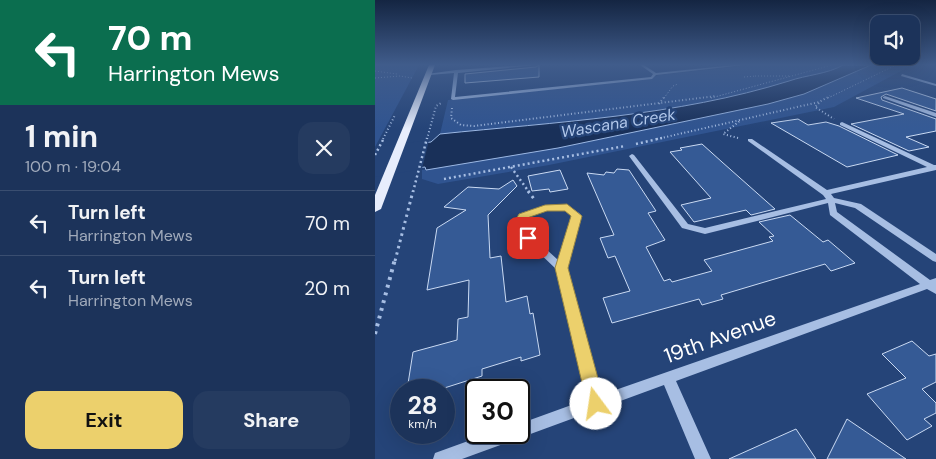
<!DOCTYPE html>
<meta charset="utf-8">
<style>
:root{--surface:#1c335a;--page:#253b60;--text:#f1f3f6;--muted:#a0aabb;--line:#3a4e70;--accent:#ecd06c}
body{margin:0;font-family:"DM Sans",sans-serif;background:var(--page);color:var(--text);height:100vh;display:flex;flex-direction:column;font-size:19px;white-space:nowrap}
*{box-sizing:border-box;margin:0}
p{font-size:16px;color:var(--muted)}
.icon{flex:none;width:28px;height:28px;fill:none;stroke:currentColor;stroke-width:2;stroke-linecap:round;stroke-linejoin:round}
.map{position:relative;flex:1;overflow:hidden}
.side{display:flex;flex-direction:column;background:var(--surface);width:375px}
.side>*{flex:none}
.top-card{background:#0b6e4f;color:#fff;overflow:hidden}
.fabs{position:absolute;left:495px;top:15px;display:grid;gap:10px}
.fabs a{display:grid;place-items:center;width:50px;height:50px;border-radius:10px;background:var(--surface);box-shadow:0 5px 20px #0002,0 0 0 1px var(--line);font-size:25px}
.speed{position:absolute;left:15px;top:379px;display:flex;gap:10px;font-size:25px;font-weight:700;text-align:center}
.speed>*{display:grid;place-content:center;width:65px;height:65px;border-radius:50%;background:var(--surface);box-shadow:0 5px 20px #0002,0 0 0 1px var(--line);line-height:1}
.speed small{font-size:12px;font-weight:400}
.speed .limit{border:2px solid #111;border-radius:8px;background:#fff;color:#111}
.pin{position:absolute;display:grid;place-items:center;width:42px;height:42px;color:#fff;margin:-21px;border-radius:10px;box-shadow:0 2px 8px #0006}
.me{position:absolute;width:55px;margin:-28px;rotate:346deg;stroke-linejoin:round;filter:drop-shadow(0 0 4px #0008)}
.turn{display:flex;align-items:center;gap:18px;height:105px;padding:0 25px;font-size:22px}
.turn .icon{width:65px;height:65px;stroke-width:2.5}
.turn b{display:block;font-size:35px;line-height:42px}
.round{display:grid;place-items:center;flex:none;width:52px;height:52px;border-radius:15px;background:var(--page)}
.head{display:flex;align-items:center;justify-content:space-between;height:85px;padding:0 25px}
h1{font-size:30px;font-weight:700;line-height:38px}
.button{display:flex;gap:10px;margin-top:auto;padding:10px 25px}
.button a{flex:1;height:58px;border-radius:15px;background:var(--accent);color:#111;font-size:20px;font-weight:700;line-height:58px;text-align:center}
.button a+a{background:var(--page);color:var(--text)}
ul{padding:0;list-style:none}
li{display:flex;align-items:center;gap:15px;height:65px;padding:0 25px;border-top:1px solid var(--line)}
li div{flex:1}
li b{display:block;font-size:19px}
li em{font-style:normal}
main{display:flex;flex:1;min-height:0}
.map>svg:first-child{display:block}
.green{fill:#305490}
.water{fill:#193059;stroke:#9cb8e4}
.pier{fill:#254478}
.building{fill:#355a95;stroke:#cadaf3}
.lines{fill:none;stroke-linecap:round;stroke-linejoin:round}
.path-far4{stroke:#a7bee3;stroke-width:1;stroke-dasharray:1 2;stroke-linecap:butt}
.path-far3{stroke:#a7bee3;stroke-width:2;stroke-dasharray:1 2.5;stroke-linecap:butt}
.path-far2{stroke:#a7bee3;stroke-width:2.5;stroke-dasharray:2 3;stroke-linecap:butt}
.path-far1{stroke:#a7bee3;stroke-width:3;stroke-dasharray:2.5 4;stroke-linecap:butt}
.path{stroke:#a7bee3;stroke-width:4;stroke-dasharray:3 5;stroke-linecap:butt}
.minor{fill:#a7bee3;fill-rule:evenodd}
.major{fill:#e7edfc;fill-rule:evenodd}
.route{fill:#ecd06c;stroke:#998746}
.labels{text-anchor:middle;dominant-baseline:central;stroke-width:5;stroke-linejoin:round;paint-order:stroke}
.far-water-label{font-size:16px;font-style:italic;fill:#b2c8eb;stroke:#254478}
.near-street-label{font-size:21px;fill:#fff;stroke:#254478}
</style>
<main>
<section class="side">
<div class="top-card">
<div class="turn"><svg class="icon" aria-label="left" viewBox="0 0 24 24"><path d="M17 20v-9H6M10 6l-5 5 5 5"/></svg><div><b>70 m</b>Harrington Mews</div></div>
</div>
<div class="head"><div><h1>1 min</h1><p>100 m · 19:04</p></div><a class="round"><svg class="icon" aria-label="close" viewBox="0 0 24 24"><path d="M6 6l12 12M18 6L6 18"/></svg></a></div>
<ul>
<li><svg class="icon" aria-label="left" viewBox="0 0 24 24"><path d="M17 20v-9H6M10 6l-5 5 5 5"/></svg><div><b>Turn left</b><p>Harrington Mews</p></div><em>70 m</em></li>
<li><svg class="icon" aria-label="left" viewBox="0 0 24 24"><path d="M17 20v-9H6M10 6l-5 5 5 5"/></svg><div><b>Turn left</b><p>Harrington Mews</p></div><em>20 m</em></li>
</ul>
<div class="button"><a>Exit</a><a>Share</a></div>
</section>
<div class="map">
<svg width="561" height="459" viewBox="0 0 561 459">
<rect width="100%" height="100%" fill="#254478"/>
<g class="green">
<polygon points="0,65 44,65 0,147"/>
<path d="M377,65H468C453,74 431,75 414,81C302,116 181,122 65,134L73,100L274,79L284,75Z"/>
<polygon points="496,65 537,65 459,107 174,165 63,184 47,179 47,170 183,148 393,104 429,94"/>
</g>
<path class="water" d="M468,65H496L429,94L393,104L183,148L51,170L50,167L0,174V150L56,142L65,134C181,122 302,116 414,81C431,75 453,74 468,65Z"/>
<polygon class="pier" points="54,140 47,169 0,177 0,147"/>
<g class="building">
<polygon points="164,65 164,77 90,83 90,74 161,67"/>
<polygon points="527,88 561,99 561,111 511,94 506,97 507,100 561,119 561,131 531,137 554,147 534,151 476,124 529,114 481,98"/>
<polygon points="423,119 433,125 451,122 464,126 523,155 472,167 396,123"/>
<polygon points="327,144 347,162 400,209 376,215 371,210 319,222 306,205 336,198 295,152 307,150 305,148"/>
<polygon points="242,169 254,170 281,211 273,213 290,240 271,247 289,281 295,279 297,282 337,271 329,260 398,241 394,237 399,236 384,222 415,215 448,242 453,240 480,263 456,271 450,264 346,295 348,299 327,305 324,299 237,323 228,298 255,291 240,256 233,258 225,238 239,235 212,173 229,175 231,172 239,173"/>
<polygon points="185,170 193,189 175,192 174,189 157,191 153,176"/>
<polygon points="138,180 142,186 113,215 115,258 126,256 131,302 152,296 155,314 158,313 165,355 146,361 146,357 107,369 107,376 63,390 32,390 38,352 82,340 83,319 93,317 94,280 52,290 62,228 91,210 69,207 93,187 124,189"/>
<polygon points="537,341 554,356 561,354 561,382 547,389 561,403 561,413 549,419 557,426 532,440 492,394 531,378 507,354"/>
<polygon points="472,419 531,459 452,459"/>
<polygon points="421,429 441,459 354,459"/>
</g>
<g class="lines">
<g class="path-far4">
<polyline points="0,71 22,74"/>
<polyline points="380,76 414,76"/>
<polyline points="369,77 381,76"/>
<polyline points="0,78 25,76 37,78"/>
<polyline points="289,98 298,86 303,84"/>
<polyline points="336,98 457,65"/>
<polyline points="453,98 519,66"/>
</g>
<g class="path-far3">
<polyline points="444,103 440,107 459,119"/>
<polyline points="284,104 290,96"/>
<polyline points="77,108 76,118 86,125 99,126 341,96"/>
<polyline points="363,138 348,134 366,120"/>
<polyline points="8,139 20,115"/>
<polyline points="52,139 61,106 66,103"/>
<polyline points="282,139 444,102 455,96"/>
</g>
<g class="path-far2">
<polyline points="261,144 287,138"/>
<polyline points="0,155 9,138"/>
<polyline points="136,167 154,192"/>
<polyline points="69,179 250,146"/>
<polyline points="38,192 52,138"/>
</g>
<g class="path-far1">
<polyline points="153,191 159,199"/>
<polyline points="20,261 38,191"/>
</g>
<polyline class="path" points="0,334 20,259"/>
<g class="minor">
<polygon points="150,65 161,65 83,73 80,97 276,77 278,74 265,65 269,65 281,73 359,65 369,65 281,75 277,79 78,100 76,99 79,73 54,75 52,74 81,70"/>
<polygon points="527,74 561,84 561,86 526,76"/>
<polygon points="510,96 561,113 561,117 508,98 508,97"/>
<path d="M467,122L559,165H561V170L456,194L459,198L486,204L561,254V262L558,261L480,208L460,203L462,212L555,280L561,278V294L552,289L301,381L336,459H320L289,385L87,459H58L60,453L118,432H144V424L213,399L181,269L138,228L144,214C164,207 189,198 206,215L191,268L226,395L545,284L455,215L453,203L330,234L307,228L254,156L257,154L259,155L313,224L330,228L451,199L448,195L373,141V139H377L452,190L552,167L465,125V123ZM171,210H190L198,216L183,260L147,227L151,218Z"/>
</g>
<polygon class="major" points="54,65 60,65 6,209 0,212 0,195"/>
</g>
<linearGradient id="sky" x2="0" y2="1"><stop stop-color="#142542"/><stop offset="0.5" stop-color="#405c8b"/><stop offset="1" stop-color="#405c8b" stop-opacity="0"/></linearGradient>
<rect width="561" height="129" fill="url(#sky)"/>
<polygon class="route" points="192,204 207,216 193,268 230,404 228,410 221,413 214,410 212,404 180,268 196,216 190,211 172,211 152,218 148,227 159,238 153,241 149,240 136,228 144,214 170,205"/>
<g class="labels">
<g class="far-water-label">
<text transform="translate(243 123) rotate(-9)">Wascana Creek</text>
</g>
<g class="near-street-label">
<text transform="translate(345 337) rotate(-20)">19th Avenue</text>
</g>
</g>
</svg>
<div class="fabs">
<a><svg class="icon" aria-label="sound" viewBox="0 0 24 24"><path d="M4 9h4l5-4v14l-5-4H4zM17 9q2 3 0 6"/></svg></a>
</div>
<div class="speed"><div>28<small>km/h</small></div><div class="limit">30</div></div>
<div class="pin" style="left:153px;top:238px;background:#d93025"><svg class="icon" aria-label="arrive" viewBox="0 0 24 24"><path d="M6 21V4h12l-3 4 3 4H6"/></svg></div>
<svg class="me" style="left:221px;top:404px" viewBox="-20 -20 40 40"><circle r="19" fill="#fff"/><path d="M0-13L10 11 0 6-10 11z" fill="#ecd06c"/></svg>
</div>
</main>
